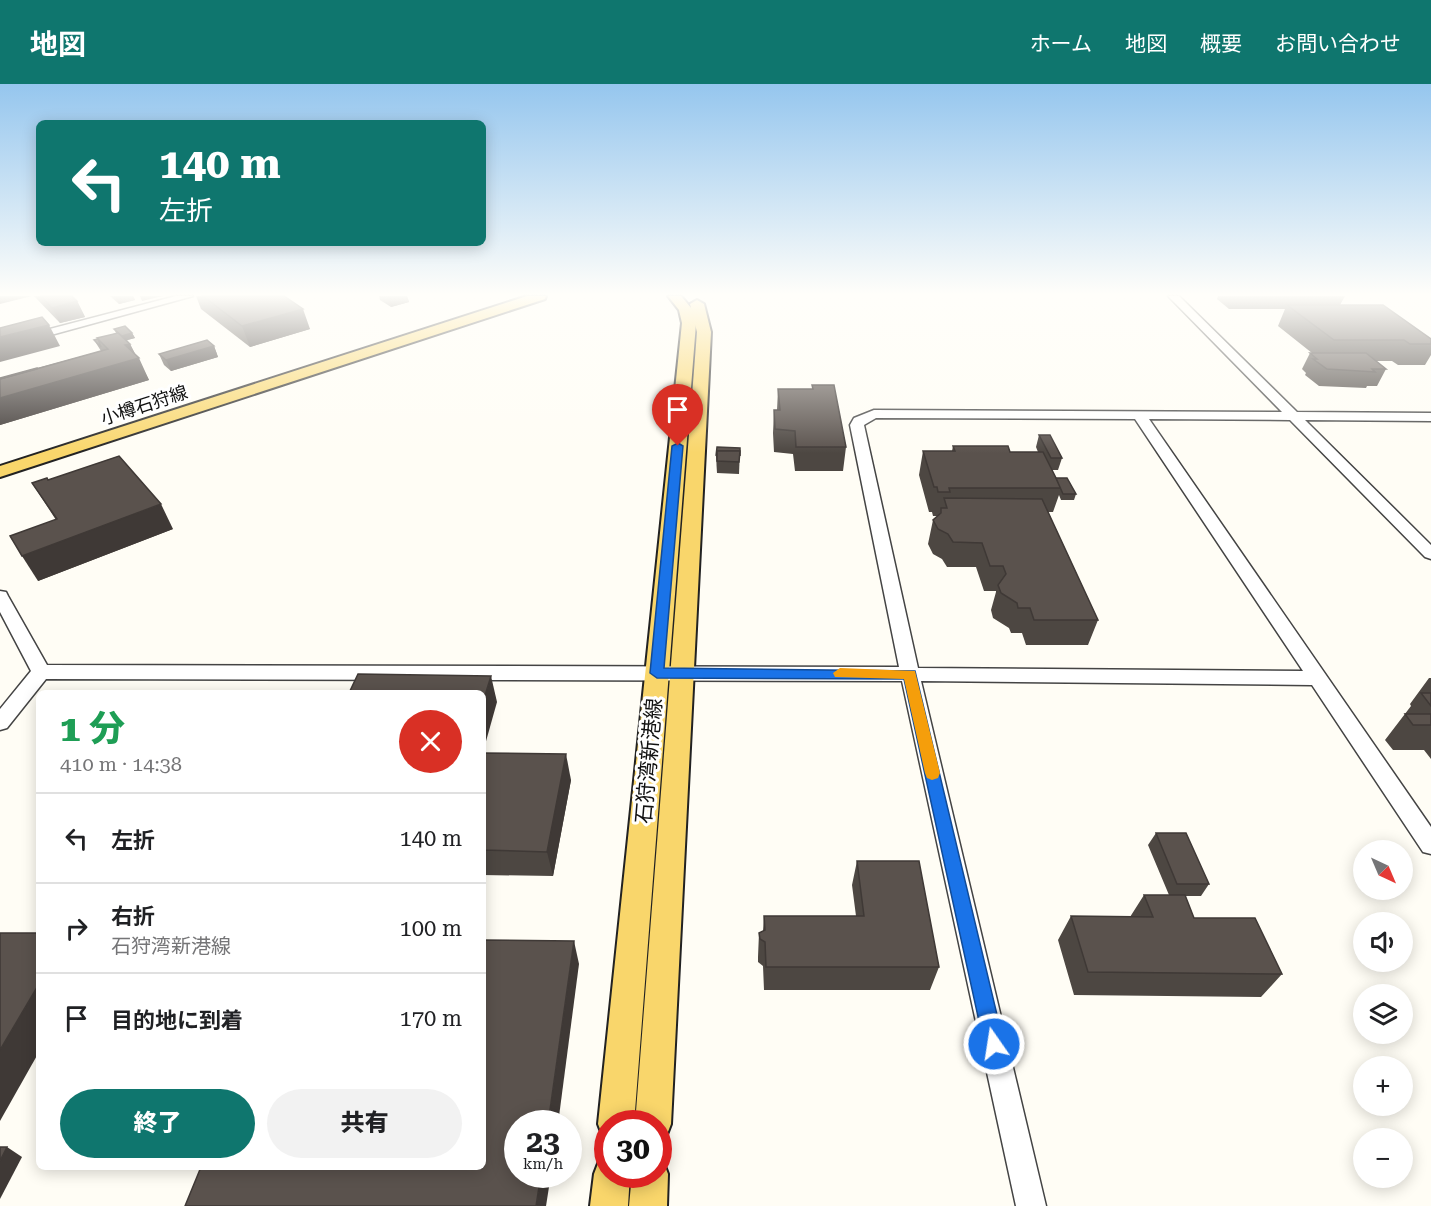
<!DOCTYPE html>
<html lang="ja">
<meta charset="utf-8">
<style>
:root{--surface:#fff;--page:#f2f2f2;--text:#202124;--muted:#757577;--line:#e0e0e0;--accent:#0f766e}
body{margin:0;font-family:"Roboto Serif","Noto Sans JP",serif;background:var(--page);color:var(--text);height:100vh;display:flex;flex-direction:column;font-size:22px;white-space:nowrap}
*{box-sizing:border-box;margin:0}
p{font-size:20px;color:var(--muted)}
.icon{flex:none;width:33px;height:33px;fill:none;stroke:currentColor;stroke-width:2;stroke-linecap:round;stroke-linejoin:round}
.map{position:relative;flex:1;overflow:hidden}
.side{position:absolute;left:36px;top:606px;width:450px;height:480px;display:flex;flex-direction:column;background:var(--surface);border-radius:9px;box-shadow:0 3px 15px #0003}
.side>*{flex:none}
.top-card{position:absolute;left:36px;top:36px;width:450px;height:126px;border-radius:9px;box-shadow:0 3px 15px #0003;background:#0f766e;color:#fff;overflow:hidden}
.needle{width:39px;rotate:136deg}
.controls{position:absolute;left:1353px;top:756px;display:grid;gap:12px}
.controls a{display:grid;place-items:center;width:60px;height:60px;border-radius:50%;background:var(--surface);box-shadow:0 3px 15px #0003;font-size:30px}
.speed{position:absolute;left:504px;top:1026px;display:flex;gap:12px;font-size:30px;font-weight:700;text-align:center}
.speed>*{display:grid;place-content:center;width:78px;height:78px;border-radius:50%;background:var(--surface);box-shadow:0 3px 15px #0003;line-height:1}
.speed small{font-size:15px;font-weight:400}
.speed .limit{border:9px solid #d22;background:#fff;color:#111}
.pin{position:absolute;display:grid;place-items:center;width:51px;height:51px;color:#fff;margin:-62px -26px;border-radius:50% 50% 50% 0;rotate:-45deg;box-shadow:0 0 6px #0007}
.pin .icon{rotate:45deg}
.me{position:absolute;width:66px;margin:-33px;rotate:347deg;stroke-linejoin:round;filter:drop-shadow(0 0 4px #0008)}
.turn{display:flex;align-items:center;gap:21px;height:126px;padding:0 24px;font-size:27px}
.turn .icon{width:78px;height:78px;stroke-width:2.5}
.turn b{display:block;font-size:42px;line-height:51px}
.round{display:grid;place-items:center;flex:none;width:63px;height:63px;border-radius:32px;background:var(--page)}
.summary{display:flex;align-items:center;justify-content:space-between;height:102px;padding:0 24px}
h1{font-size:36px;font-weight:800;line-height:45px;color:#1e9e55}
.action{display:flex;gap:12px;margin-top:auto;padding:12px 24px}
.action a{flex:1;height:69px;border-radius:36px;background:var(--accent);color:#fff;font-size:24px;font-weight:800;line-height:69px;text-align:center}
.action a+a{background:var(--page);color:var(--text)}
ul{padding:0;list-style:none}
li{display:flex;align-items:center;gap:18px;height:90px;padding:0 24px;border-top:2px solid var(--line)}
li div{flex:1}
li b{display:block;font-size:22px}
li em{font-style:normal}
header{display:flex;align-items:center;gap:36px;box-sizing:border-box;height:84px;padding:0 30px;background:var(--accent);color:#fff}
header strong{font-size:28px}
nav{display:flex;gap:33px;margin-inline-start:auto;font-size:21px}
.map>svg:first-child{display:block}
.lines{fill:none;stroke-linecap:round;stroke-linejoin:round}
.minor-casing{stroke:#444;stroke-width:3}
.major-casing{stroke:#222;stroke-width:4}
.minor{fill:#fff;fill-rule:evenodd}
.major{fill:#f9d66b;fill-rule:evenodd}
.wall{fill:#4d4742}
.shaded-wall{fill:#3f3936}
.building{fill:#5a524d;stroke:#3f3936;stroke-width:1.5}
.route{fill:#1a73e8;stroke:#114b97;stroke-width:1.5}
.slow{fill:#f59e0b}
.labels{text-anchor:middle;dominant-baseline:central;stroke-width:6;stroke-linejoin:round;paint-order:stroke}
.far-street-label{font-size:18px;fill:#111;stroke:#fff}
.street-label{font-size:21px;fill:#111;stroke:#fff}
</style>
<header>
<strong>地図</strong>
<nav><a>ホーム</a><a>地図</a><a>概要</a><a>お問い合わせ</a></nav>
</header>
<div class="map">
<svg width="1431" height="1122" viewBox="0 0 1431 1122">
<rect width="100%" height="100%" fill="#fffdf5"/>
<g class="lines">
<defs>
<g id="minor">
<polygon points="176,212 193,212 0,265 0,258"/>
<path d="M1168,212H1179L1297,328L1431,329V337L1305,336L1431,461V475L1425,473L1290,336L1149,335L1431,743V770L1423,768L1312,601L921,597L1046,1122H1016L902,597L46,595L7,644L0,646V625L31,587L0,528V507L6,508L8,512L47,581L899,583L850,341L854,334L874,326L1282,328ZM876,334L1135,335L1303,587L918,584L864,341Z"/>
</g>
<g id="major">
<polygon points="527,212 546,212 545,215 0,393 0,382"/>
<polygon points="668,212 681,212 692,225 696,239 634,1040 608,1040 608,1054 603,1053 598,1040 682,239 679,226"/>
<polygon points="697,216 704,220 711,248 671,1040 666,1053 658,1055 658,1040 635,1040 697,248 690,220"/>
<polygon points="608,1073 608,1090 630,1090 628,1122 590,1122 594,1090 599,1077"/>
<polygon points="658,1075 663,1077 668,1090 667,1122 629,1122 632,1090 658,1090"/>
</g>
</defs>
<use href="#minor" class="minor-casing"/>
<use href="#major" class="major-casing"/>
<use href="#minor" class="minor"/>
<use href="#major" class="major"/>
</g>
<g class="wall">
<polygon points="34,212 72,212 77,217 85,233 60,239"/>
<polygon points="110,212 133,212 135,216 119,220"/>
<polygon points="196,212 284,212 310,245 250,263 201,225"/>
<polygon points="379,212 407,212 409,218 391,223 380,216"/>
<polygon points="1218,212 1345,212 1340,221 1431,255 1431,271 1425,281 1398,281 1392,277 1376,277 1386,285 1377,302 1367,302 1366,304 1319,302 1305,291 1306,289 1302,285 1310,269 1312,269 1278,242 1285,225 1229,225 1217,215"/>
<polygon points="114,245 132,249 135,254 127,256 130,260 149,296 0,341 0,294 101,267 94,256 116,249"/>
<polygon points="214,262 218,273 171,287 164,281 159,270"/>
<polygon points="812,301 846,363 843,387 795,387 793,370 774,368 773,349 774,326 777,326 778,305 812,305"/>
<polygon points="1039,351 1062,374 1058,386 1052,386 1056,394 1076,410 1074,416 1061,416 1059,411 1053,428 1048,428 1098,536 1088,561 1026,561 1022,549 1011,549 1009,544 993,534 991,526 996,508 996,507 984,507 976,483 947,483 942,475 933,470 928,460 933,436 938,432 933,432 932,428 929,428 919,391 923,367 952,367 953,362 1010,368 1038,368 1036,363"/>
<polygon points="740,364 739,390 717,389 716,372"/>
<polygon points="48,396 173,445 38,497 56,436 32,399"/>
<polygon points="1429,594 1431,594 1431,675 1424,666 1393,666 1385,656 1411,622 1410,620"/>
<polygon points="483,669 571,696 553,792 483,791"/>
<polygon points="1156,749 1209,800 1201,812 1185,812 1194,834 1282,890 1261,913 1074,911 1058,856 1071,832 1130,833 1144,811 1169,811 1148,761"/>
<polygon points="857,777 939,883 930,906 764,906 763,882 758,878 758,873 759,849 763,847 764,832 856,832 852,801"/>
</g>
<g class="shaded-wall">
<polygon points="0,212 32,212 0,220"/>
<polygon points="115,212 133,212 135,216 119,220"/>
<polygon points="140,212 163,212 142,217"/>
<polygon points="392,212 407,212 409,218 391,223 389,213"/>
<polygon points="77,217 85,233 60,239 52,224"/>
<polygon points="303,225 310,245 250,263 242,242"/>
<polygon points="49,241 60,262 0,278 0,253"/>
<polygon points="132,249 135,254 124,257 121,252"/>
<polygon points="130,260 137,274 139,274 149,296 0,341 0,302"/>
<polygon points="214,262 218,273 171,287 166,276"/>
<polygon points="161,420 173,445 38,497 22,472"/>
<polygon points="491,592 497,618 483,668 483,618"/>
<polygon points="566,670 571,696 553,792 547,768"/>
<polygon points="574,857 579,880 558,1040 548,1040"/>
<polygon points="39,900 39,968 0,1037 0,966"/>
<polygon points="7,1063 22,1073 0,1115 0,1077"/>
<polygon points="541,1090 551,1090 546,1122 536,1122"/>
</g>
<g class="building">
<polygon points="41,212 72,212 77,217 52,224"/>
<polygon points="203,212 284,212 303,225 242,242"/>
<polygon points="1287,221 1383,221 1431,255 1431,260 1410,260 1404,256 1334,256"/>
<polygon points="42,233 49,241 0,253 0,244"/>
<polygon points="125,242 132,249 122,252 114,245"/>
<polygon points="118,249 130,260 125,261 139,274 0,314 0,295 108,265 97,254"/>
<polygon points="98,255 101,263 94,256"/>
<polygon points="207,256 214,262 166,276 159,270"/>
<polygon points="1310,269 1366,269 1386,285 1372,285 1375,288 1327,285 1313,275 1317,275"/>
<polygon points="37,284 37,285 0,295 0,294"/>
<polygon points="812,301 834,301 846,363 796,363 795,347 775,345 774,326 780,326 778,305 813,305"/>
<polygon points="1039,351 1050,351 1062,374 1051,374"/>
<polygon points="953,362 1008,362 1010,368 1043,368 1061,404 949,404 950,408 938,408 937,403 934,403 923,367 955,367"/>
<polygon points="717,363 740,364 740,372 740,367 717,367 716,372"/>
<polygon points="717,367 740,367 739,378 717,377"/>
<polygon points="119,372 161,420 22,472 10,452 57,435 32,399 47,394 48,396"/>
<polygon points="1056,394 1067,394 1076,410 1063,410"/>
<polygon points="944,414 1042,415 1098,536 1034,536 1030,524 1018,524 1017,519 1001,509 998,501 1006,490 1003,482 990,482 982,459 953,458 948,450 938,445 933,436 941,429 941,424 947,424"/>
<polygon points="358,590 491,592 483,618 483,609 349,609"/>
<polygon points="1421,609 1431,609 1431,622"/>
<polygon points="1405,630 1431,630 1431,641 1413,641"/>
<polygon points="483,669 566,670 547,768 483,766"/>
<polygon points="1156,749 1186,749 1209,800 1177,800"/>
<polygon points="857,777 919,777 939,883 766,883 765,858 760,855 759,849 765,846 764,832 864,832"/>
<polygon points="1144,811 1185,811 1194,834 1255,834 1282,890 1088,888 1071,832 1153,833"/>
<polygon points="0,849 39,849 39,900 0,966"/>
<polygon points="483,856 574,857 548,1040 518,1040 518,1090 541,1090 536,1122 185,1122 201,1083 483,1083"/>
<polygon points="0,1063 7,1063 0,1077"/>
</g>
<linearGradient id="sky" x2="0" y2="1"><stop stop-color="#95c6ee"/><stop offset="0.57" stop-color="#fffefa"/><stop offset="1" stop-color="#fffefa" stop-opacity="0"/></linearGradient>
<rect width="1431" height="369" fill="url(#sky)"/>
<polygon class="route" points="678,359 683,362 664,584 915,587 1004,960 1001,967 994,970 987,967 984,960 904,595 657,594 650,589 672,362"/>
<polygon class="slow" points="840,584 915,587 940,689 938,694 932,696 927,694 925,689 904,595 835,593 833,589"/>
<g class="labels">
<g class="far-street-label">
<text transform="translate(144 321) rotate(-18)">小樽石狩線</text>
</g>
<g class="street-label">
<text transform="translate(649 677) rotate(-85)">石狩湾新港線</text>
</g>
</g>
</svg>
<div class="controls">
<a><svg class="needle" viewBox="-14 -14 28 28"><path d="M0-13l5 13h-10z" fill="#e53935"/><path d="M0 13l5-13h-10z" fill="#757577"/></svg></a>
<a><svg class="icon" aria-label="sound" viewBox="0 0 24 24"><path d="M4 9h4l5-4v14l-5-4H4zM17 9q2 3 0 6"/></svg></a>
<a><svg class="icon" aria-label="layers" viewBox="0 0 24 24"><path d="M12 4l9 5-9 5-9-5zM3 14l9 5 9-5"/></svg></a>
<a>+</a>
<a>−</a>
</div>
<div class="speed"><div>23<small>km/h</small></div><div class="limit">30</div></div>
<div class="pin" style="left:678px;top:362px;background:#d93025"><svg class="icon" aria-label="arrive" viewBox="0 0 24 24"><path d="M6 21V4h12l-3 4 3 4H6"/></svg></div>
<svg class="me" style="left:994px;top:960px" viewBox="-20 -20 40 40"><circle r="17" fill="#1a73e8" stroke="#fff" stroke-width="3"/><path d="M0-11L8 9 0 5-8 9z" fill="#fff"/></svg>
<div class="top-card">
<div class="turn"><svg class="icon" aria-label="left" viewBox="0 0 24 24"><path d="M17 20v-9H6M10 6l-5 5 5 5"/></svg><div><b>140 m</b>左折</div></div>
</div>
<section class="side">
<div class="summary"><div><h1>1 分</h1><p>410 m · 14:38</p></div><a class="round" style="background:#d93025;color:#fff"><svg class="icon" aria-label="close" viewBox="0 0 24 24"><path d="M6 6l12 12M18 6L6 18"/></svg></a></div>
<ul>
<li><svg class="icon" aria-label="left" viewBox="0 0 24 24"><path d="M17 20v-9H6M10 6l-5 5 5 5"/></svg><div><b>左折</b></div><em>140 m</em></li>
<li><svg class="icon" aria-label="right" viewBox="0 0 24 24"><path d="M7 20v-9h11M14 6l5 5-5 5"/></svg><div><b>右折</b><p>石狩湾新港線</p></div><em>100 m</em></li>
<li><svg class="icon" aria-label="arrive" viewBox="0 0 24 24"><path d="M6 21V4h12l-3 4 3 4H6"/></svg><div><b>目的地に到着</b></div><em>170 m</em></li>
</ul>
<div class="action"><a>終了</a><a>共有</a></div>
</section>
</div>
